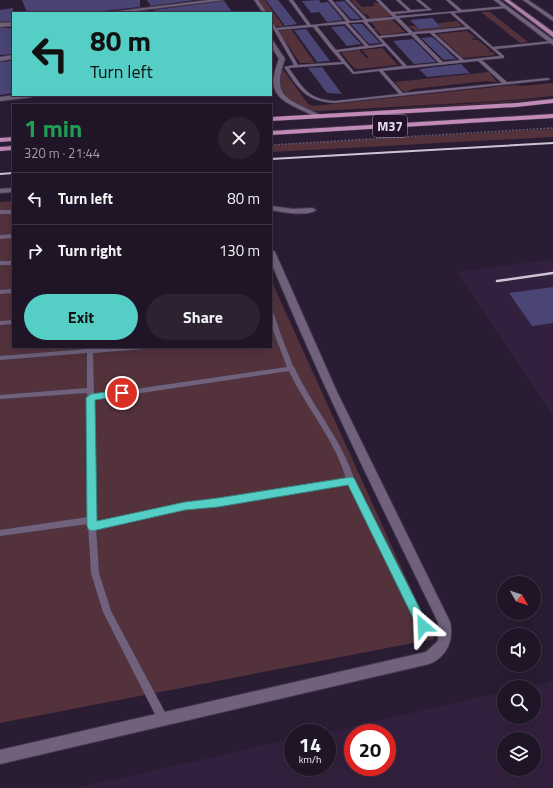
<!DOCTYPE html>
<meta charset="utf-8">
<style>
:root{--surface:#201526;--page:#2d2232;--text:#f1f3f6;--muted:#a29fa7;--line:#3d3443;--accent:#55cec6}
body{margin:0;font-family:"Titillium Web",sans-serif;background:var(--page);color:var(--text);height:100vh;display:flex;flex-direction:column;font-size:15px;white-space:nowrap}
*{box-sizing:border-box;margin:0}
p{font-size:13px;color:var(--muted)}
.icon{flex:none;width:22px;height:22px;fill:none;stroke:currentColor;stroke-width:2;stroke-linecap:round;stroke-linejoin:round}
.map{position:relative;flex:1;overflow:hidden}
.details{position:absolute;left:12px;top:104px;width:260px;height:244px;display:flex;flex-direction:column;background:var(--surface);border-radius:0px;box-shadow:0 4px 16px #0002,0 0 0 1px var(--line)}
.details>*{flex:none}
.top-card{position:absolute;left:12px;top:12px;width:260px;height:84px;border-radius:0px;box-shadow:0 4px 16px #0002,0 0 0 1px var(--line);background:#55cec6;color:#111;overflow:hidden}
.needle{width:26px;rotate:129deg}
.fabs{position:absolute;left:497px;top:576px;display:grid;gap:8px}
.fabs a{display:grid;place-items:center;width:44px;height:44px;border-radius:50%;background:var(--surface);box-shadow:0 4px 16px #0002,0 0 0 1px var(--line);font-size:20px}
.speed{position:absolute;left:284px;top:724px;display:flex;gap:8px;font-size:20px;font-weight:700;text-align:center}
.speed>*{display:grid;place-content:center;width:52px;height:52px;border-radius:50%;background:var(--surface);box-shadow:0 4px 16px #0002,0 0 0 1px var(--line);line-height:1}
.speed small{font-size:10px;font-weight:400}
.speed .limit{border:6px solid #d22;background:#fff;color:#111}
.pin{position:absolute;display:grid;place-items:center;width:34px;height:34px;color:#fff;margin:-17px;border:2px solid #fff;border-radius:50%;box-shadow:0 1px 4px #0007}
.me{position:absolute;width:44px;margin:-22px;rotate:334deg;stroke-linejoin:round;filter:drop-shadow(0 0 3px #0008)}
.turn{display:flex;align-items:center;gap:14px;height:84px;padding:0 12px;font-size:18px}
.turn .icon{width:52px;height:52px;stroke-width:2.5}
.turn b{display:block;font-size:28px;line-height:34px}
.round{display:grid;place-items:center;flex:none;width:42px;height:42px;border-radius:21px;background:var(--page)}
.overview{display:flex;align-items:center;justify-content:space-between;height:68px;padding:0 12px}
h1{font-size:24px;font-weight:700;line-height:30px;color:#1e9e55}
.button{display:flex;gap:8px;margin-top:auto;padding:8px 12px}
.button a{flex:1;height:46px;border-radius:24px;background:var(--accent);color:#111;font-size:16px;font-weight:700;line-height:46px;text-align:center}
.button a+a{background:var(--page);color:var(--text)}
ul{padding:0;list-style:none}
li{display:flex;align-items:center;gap:12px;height:52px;padding:0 12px;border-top:1px solid var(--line)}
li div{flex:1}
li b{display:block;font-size:15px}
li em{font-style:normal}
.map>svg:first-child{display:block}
.built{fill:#33203e;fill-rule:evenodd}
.green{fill:#53323c}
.building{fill:#4a4574}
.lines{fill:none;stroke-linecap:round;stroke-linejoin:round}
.service-casing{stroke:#45394d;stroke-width:1}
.minor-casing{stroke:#45394d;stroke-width:2}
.primary-casing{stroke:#45394d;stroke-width:2}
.trunk-casing{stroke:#45394d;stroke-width:1}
.path{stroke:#64586c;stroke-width:1.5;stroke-dasharray:2 1.5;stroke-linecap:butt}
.service{fill:#71617c;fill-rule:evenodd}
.minor{fill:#71617c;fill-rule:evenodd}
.primary{fill:#ae80a8;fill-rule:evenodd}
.trunk{fill:#c28ab7;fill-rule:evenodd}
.rail-far1{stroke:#cec4d5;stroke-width:2}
.rail{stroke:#cec4d5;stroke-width:2.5}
.route{fill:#55cec6;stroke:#378681}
.labels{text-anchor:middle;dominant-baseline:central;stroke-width:3;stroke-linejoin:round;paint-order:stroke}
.shield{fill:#211229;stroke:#aa9fb1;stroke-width:1}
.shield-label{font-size:13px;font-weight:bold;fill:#e5dbeb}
</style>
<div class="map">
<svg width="553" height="788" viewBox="0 0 553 788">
<rect width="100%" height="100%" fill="#2a1c33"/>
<g class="built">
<polygon points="553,259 553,416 458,272"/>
<path d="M553,681V788H76L293,739V767H327V733H322L504,692V717H534V687H527ZM353,733H387V767H353ZM504,739H534V769H504Z"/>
</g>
<g class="green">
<polygon points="257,0 265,0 284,27 275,26 271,20 271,13 266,13"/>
<polygon points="351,0 355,0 362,7 375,6 373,3 379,3 392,16 368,19 370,17 367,14 364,14"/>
<polygon points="481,12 490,12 528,42 520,43"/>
<polygon points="389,19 394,21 405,32 382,35 373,28 376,28 372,23 368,22"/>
<polygon points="457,21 462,26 416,31 408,26 415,26 419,29 441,27 438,23"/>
<polygon points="291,29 315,63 300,63 278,31"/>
<polygon points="467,31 477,39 471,38 473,40 478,40 491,51 487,52 493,52 495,55 463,58 437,34"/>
<polygon points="382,48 398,65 358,69 354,68 342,54 343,52 359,50 366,58 369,58 362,50"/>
<polygon points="282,68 308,104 313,106 514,85 523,86 553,83 553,96 499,101 319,111 307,110 283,96 277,75"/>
<polygon points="489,72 497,82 486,81 413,89 406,92 402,91 395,82"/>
<polygon points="553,97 501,103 334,112 500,102"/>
<polygon points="553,129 553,137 271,152 271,145"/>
<polygon points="13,201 13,347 271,347 271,280 434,639 0,723 0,202"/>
</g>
<g class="building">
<polygon points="22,0 140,0 140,7 83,13 27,13"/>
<polygon points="147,0 195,0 151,6"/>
<polygon points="266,0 278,0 297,24 285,26"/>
<polygon points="319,0 321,3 328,2 343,20 327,22 319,12 311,13 302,1"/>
<polygon points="224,1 233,13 156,13 154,10"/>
<polygon points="344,1 360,18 360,19 351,19 335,2"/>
<polygon points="13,8 13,21 0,22 0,10"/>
<polygon points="432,18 441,27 419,29 410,20"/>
<polygon points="351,24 362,24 380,43 369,44"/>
<polygon points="344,26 361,44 347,46 331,27"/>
<polygon points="0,28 13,28 13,54 0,55"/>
<polygon points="306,29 330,61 317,62 294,30"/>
<polygon points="432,37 437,41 456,59 444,60 421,38"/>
<polygon points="413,39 436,62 414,64 393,41"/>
<polygon points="13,61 13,73 12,74 13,93 0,95 0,62"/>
<polygon points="461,64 470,73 427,77 419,69"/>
<polygon points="322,67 342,94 327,93 308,68"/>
<polygon points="553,287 553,323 532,326 509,293"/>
</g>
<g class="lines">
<defs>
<g id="service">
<polygon points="254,0 258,0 267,13 263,13"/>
<path d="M289,0H293L311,25L346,21L328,0H332L350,21L364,20L345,0H349L367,19L393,17L376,0H380L392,12L408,11L396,0H400L411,10L427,9L416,0H420L432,10L394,14L397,16L458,11L446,0H450L462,10L507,6L506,8L454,13L493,47L552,41L553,42L551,43L496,49L504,56V58L482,60L507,82L548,78L550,79L548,80L334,103C305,101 299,89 284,67L294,65L271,25V21L276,28L307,25ZM450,13L466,27L413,32L399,18ZM395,19L409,33L379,36L367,22ZM363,22L383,44L369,46L348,23ZM345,24L365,46L336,50L317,26ZM311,27H313L333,52L342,62L298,65L278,30ZM469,29L500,56L464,60L434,33ZM430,33L460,60L443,62L415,34ZM411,35L439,63L407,66L381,38ZM385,46L403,66L354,72L338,52ZM478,61L502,83L403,93L383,71ZM344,64L353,74L379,71L399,94L334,101C308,99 303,88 289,68Z"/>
<rect x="0" y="210" width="13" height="4"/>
<polygon points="13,234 13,238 0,239 0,235"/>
<rect x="0" y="261" width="13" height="4"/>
<polygon points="13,289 13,293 0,294 0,290"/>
<path d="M271,312L274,314L281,335L293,366L295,368V369L299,377C317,412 343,443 355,481L428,626L426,629L423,630L420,629L349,484L218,505L185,509L96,528L99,573L111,611L167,716L168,719L167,722L163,724L159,722L103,612L91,573L88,524L0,536V530L88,517L87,393L0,399V395L87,388V353L0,360V356L87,349V347H93V349L115,347H146L143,349L93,353L94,395L287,367L271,325ZM289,371C306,408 335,439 346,479L218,499L185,503L96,522L94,400Z"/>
<polygon points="13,320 13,324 0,325 0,321"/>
</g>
<g id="minor">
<polygon points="209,0 224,0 119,13 103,13"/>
<polygon points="494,0 499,0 553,40 553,45"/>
<polygon points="523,0 528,0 553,17 553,21"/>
<polygon points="13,22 13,26 0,27 0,23"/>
<path d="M271,40L273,41L285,59C270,99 290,99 320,115V117H316C285,101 263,99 279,59L271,46Z"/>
<polygon points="13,55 13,59 0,61 0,57"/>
<polygon points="17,95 35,95 32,97 0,101 0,97"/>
<polygon points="13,188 13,192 0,193 0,189"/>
<path d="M271,206L293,209L312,208L316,210C307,217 282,212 271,210Z"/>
<path d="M271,250L275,252L337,392L450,622C454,640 447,657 429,664L0,764V750L426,652L438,641V622C380,503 321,384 271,262Z"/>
</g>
<polygon id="primary" points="504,0 509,0 553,32 553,37"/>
<g id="trunk">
<polygon points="553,99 553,103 516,107 271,121 271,117 516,103"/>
<polygon points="553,114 553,118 271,135 271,131"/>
<polygon points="13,137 13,141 0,142 0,138"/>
<polygon points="13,146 13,150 0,151 0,147"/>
</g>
</defs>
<use href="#service" class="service-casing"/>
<use href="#minor" class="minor-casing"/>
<use href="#primary" class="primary-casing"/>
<use href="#trunk" class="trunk-casing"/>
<polyline class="path" points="271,145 553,128"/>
<use href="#service" class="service"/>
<use href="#minor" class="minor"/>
<use href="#primary" class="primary"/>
<use href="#trunk" class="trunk"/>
<g class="rail-far1">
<polyline points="271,159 553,143"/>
<polyline points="0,174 13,173"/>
</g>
<polyline class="rail" points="497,281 553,273"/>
</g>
<polygon class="route" points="122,390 126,393 125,395 95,400 97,521 185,502 218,498 351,477 354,478 427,623 429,626 427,630 423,632 419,630 348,485 218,507 185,510 92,531 88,529 87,526 86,398 91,394"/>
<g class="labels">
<rect class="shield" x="373" y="115" width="34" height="22" rx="3"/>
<g class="shield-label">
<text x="390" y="126">M37</text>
</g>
</g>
</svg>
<div class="fabs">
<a><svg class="needle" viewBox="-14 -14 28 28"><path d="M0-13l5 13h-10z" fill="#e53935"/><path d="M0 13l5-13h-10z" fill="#a29fa7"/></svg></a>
<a><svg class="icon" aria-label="sound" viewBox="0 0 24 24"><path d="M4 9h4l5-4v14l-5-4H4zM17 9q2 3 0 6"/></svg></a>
<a><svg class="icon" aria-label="search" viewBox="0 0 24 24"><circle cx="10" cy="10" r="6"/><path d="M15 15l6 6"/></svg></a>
<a><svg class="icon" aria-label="layers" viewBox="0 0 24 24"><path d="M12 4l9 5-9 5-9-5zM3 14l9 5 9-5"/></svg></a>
</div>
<div class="speed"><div>14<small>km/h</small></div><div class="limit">20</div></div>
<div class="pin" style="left:122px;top:393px;background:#d93025"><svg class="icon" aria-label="arrive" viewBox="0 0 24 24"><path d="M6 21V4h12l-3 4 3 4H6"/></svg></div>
<svg class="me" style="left:423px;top:626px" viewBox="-20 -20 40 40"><path d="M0-17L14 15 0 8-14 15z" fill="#55cec6" stroke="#fff" stroke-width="4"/></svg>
<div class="top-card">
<div class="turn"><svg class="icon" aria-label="left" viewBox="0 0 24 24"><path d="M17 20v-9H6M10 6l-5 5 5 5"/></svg><div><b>80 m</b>Turn left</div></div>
</div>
<section class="details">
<div class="overview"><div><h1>1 min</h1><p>320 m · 21:44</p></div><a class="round"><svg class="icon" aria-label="close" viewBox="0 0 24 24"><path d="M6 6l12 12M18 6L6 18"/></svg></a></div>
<ul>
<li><svg class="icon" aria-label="left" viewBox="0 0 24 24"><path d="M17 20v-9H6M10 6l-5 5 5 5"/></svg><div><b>Turn left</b></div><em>80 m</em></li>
<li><svg class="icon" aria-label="right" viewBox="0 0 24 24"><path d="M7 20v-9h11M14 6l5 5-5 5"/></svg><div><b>Turn right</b></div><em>130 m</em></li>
</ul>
<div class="button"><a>Exit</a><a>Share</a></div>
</section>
</div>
